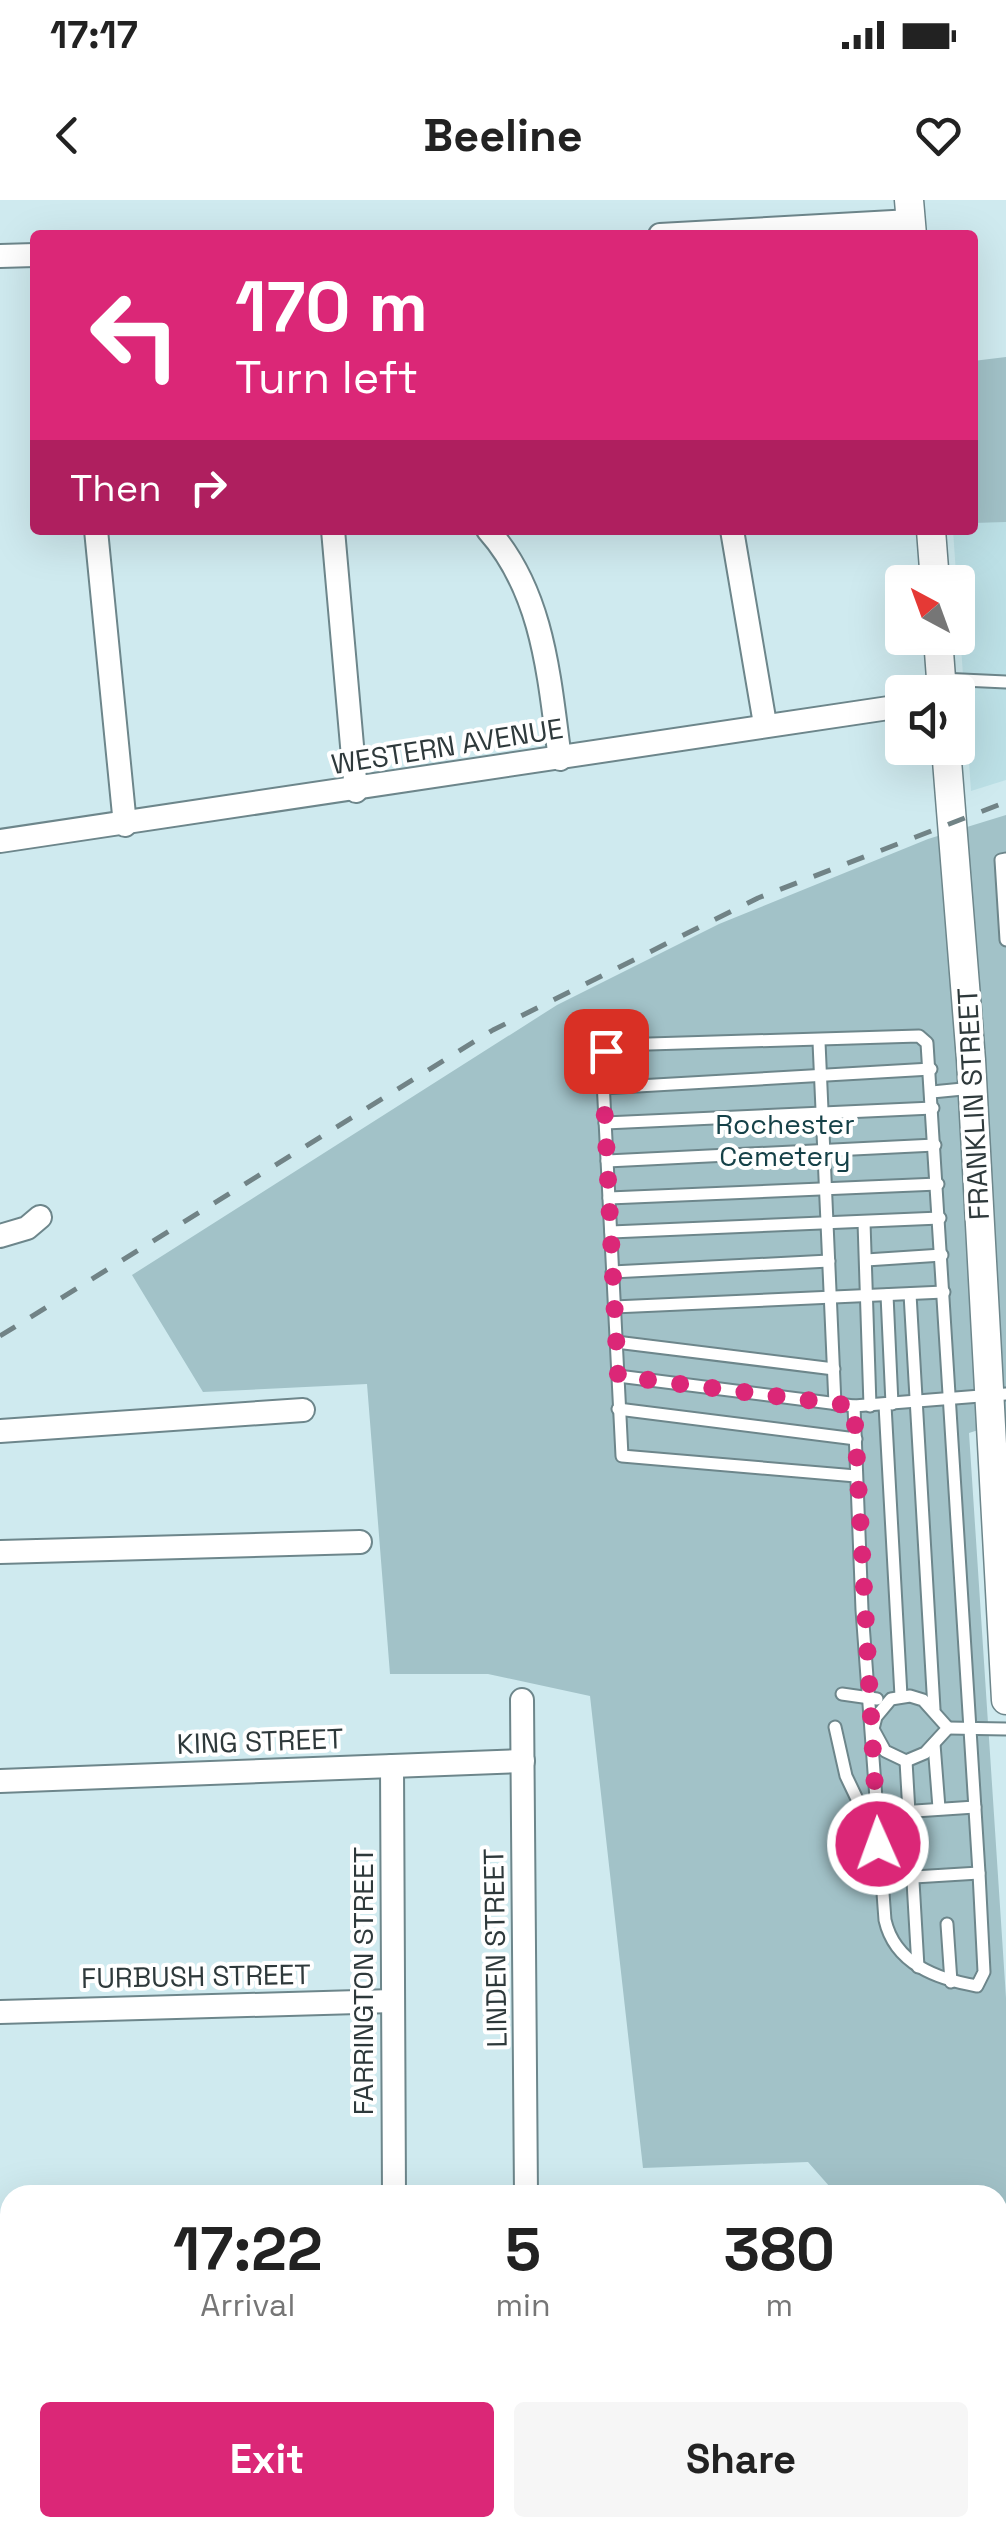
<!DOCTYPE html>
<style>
:root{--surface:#fff;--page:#f6f6f6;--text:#222;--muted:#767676;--accent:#db2777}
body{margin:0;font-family:"Space Grotesk",sans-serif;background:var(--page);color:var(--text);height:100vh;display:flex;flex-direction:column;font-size:38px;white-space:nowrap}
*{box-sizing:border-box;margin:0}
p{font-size:32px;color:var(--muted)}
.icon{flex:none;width:55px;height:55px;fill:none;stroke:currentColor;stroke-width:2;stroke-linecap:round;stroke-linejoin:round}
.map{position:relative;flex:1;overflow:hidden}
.side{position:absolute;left:0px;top:1985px;width:1008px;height:352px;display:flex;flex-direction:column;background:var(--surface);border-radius:30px 30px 0 0;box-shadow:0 10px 40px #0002}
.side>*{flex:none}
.guide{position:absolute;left:30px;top:30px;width:948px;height:305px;border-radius:10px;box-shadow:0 10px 40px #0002;background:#db2777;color:#fff;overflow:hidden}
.needle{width:65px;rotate:319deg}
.controls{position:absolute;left:885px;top:365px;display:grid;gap:20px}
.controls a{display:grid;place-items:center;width:90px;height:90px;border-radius:10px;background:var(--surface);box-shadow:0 10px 40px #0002;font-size:50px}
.pin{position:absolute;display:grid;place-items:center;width:85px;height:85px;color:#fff;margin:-42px;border-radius:20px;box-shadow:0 5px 15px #0006}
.me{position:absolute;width:110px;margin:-55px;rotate:358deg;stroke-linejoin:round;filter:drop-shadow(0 0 8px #0008)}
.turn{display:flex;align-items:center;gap:35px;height:210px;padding:0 40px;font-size:45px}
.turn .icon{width:130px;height:130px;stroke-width:2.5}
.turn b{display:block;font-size:70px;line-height:85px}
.then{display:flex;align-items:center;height:95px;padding:0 40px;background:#0003;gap:20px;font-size:38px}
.eta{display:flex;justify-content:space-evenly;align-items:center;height:170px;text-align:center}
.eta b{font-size:60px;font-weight:700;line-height:70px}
.action{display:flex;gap:20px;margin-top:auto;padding:20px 40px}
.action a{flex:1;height:115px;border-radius:10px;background:var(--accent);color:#fff;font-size:40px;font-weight:700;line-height:115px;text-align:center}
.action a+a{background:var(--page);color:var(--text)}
.status{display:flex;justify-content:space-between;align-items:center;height:70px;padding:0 50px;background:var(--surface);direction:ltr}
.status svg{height:28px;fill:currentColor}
header{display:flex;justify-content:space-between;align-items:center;height:130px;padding:0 40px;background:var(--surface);font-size:45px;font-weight:700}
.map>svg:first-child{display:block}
.built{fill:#bce0e6}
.green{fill:#a2c2c8}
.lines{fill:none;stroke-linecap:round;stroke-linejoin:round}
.service-casing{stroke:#6d868b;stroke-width:15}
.minor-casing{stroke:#6d868b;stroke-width:26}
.tertiary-casing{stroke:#6d868b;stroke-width:31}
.primary-casing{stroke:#fff;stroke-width:39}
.service{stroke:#fff;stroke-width:11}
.minor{stroke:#fff;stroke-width:22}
.tertiary{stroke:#fff;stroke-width:28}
.primary{stroke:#b8e5fb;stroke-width:35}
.rail{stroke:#718386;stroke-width:5;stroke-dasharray:18 18;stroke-linecap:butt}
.route{stroke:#db2777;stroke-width:18;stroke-dasharray:0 32.4}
.labels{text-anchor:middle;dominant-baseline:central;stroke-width:8;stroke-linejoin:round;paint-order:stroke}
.street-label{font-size:28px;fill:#2e393b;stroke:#fff}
.park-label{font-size:28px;fill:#154148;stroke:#fff}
</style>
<div class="status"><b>17:17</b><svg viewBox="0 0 49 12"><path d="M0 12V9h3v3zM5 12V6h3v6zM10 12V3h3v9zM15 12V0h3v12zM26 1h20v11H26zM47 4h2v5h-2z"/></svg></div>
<header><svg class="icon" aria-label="back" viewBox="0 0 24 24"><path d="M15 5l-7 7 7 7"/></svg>Beeline<svg class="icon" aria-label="heart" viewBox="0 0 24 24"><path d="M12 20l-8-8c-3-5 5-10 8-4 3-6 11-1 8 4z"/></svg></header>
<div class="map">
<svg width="1006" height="2336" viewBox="0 0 1006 2336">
<rect width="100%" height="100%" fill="#cfeaef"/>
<polygon class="built" points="1006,167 1006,580 971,591 953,330 972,330 973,169"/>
<g class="green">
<polygon points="1006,157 1006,322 973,323 973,161"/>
<polygon points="1006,615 1006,1221 969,1233 1006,1798 1006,2127 998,2132 998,1995 837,1995 808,1962 643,1968 590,1496 488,1474 390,1474 367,1184 203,1192 132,1075 557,805 719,724 928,639"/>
</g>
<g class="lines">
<defs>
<g id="service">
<polyline points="941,479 1006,482"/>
<polyline points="1006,659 1001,660 1006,740"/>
<polyline points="819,842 835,1204"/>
<polyline points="603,888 931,869"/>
<polyline points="932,892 973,888"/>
<polyline points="605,923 933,908"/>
<polyline points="607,961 935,945"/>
<polyline points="609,998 938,984"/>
<polyline points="864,1022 870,1206"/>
<polyline points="611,1032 940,1018"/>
<polyline points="866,1060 942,1055"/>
<polyline points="612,1072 829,1061"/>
<polyline points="910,1094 934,1509"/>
<polyline points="887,1095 892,1204"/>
<polyline points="614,1107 944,1092"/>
<polyline points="616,1142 834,1169"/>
<polyline points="618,1176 854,1206 1006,1194"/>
<polyline points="885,1205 901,1496"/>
<path d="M854,1206L862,1410L885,1720C895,1764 937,1779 977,1786L984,1772L979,1673L927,843L919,836L616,845L602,861L622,1256L856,1276"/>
<polyline points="618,1209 856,1239"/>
<polyline points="842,1494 877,1499"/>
<polygon points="910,1496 923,1500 948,1528 925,1553 906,1561 885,1551 873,1529 876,1517 891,1499"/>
<polyline points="835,1527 846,1576 877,1641"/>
<polyline points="948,1528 1006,1529"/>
<polyline points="934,1544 939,1608"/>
<polyline points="906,1561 918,1767"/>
<polyline points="870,1614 975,1607"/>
<polyline points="914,1677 979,1673"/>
<polyline points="947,1724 951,1782"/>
<polyline points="1006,2152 1002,2155 1006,2163"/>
<polyline points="998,2241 1006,2228"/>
<polyline points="998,2262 1006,2268"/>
<polyline points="0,2281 10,2294"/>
<polyline points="0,2314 10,2326"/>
<polyline points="37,2328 44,2336"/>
<polyline points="675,2328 678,2336"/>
<polyline points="785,2328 790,2336"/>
<polyline points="964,2328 978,2336"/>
<polyline points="0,2333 3,2336"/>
<polyline points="167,2336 168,2328"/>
<polyline points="179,2336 180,2328"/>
<polyline points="191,2336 192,2328"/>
<polyline points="207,2336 208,2328"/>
<polyline points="852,2336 858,2328"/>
<polyline points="928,2336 934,2328"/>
</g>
<g id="minor">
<polyline points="660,35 911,21"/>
<polyline points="0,56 35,55"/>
<polyline points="96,330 125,625"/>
<polyline points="333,330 356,591"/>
<path d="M488,330C544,393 549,478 560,559"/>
<polyline points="732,330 765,524"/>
<polyline points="0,641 902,506"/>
<polyline points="0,1036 27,1028 40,1017"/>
<polyline points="0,1231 303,1210"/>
<polyline points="0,1352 360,1342"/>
<polyline points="522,1500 526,1995"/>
<polyline points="392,1566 394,1995"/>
<polyline points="0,1581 523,1561"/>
<polyline points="0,1812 393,1801"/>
<polyline points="526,2336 526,2328"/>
</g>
<g id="tertiary">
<polyline points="909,0 912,35"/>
<polyline points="931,330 935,382"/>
<polyline points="938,438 942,492"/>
<polyline points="946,548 971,860 1006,1500"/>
</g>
<polyline id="primary" points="998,2316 1006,2302"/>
</defs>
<use href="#service" class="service-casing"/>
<use href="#minor" class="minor-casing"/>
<use href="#tertiary" class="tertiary-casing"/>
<use href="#primary" class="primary-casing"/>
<use href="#service" class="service"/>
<use href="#minor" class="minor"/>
<use href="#tertiary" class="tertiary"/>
<use href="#primary" class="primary"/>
<polyline class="rail" points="0,1136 493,830 758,698 1006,602"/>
</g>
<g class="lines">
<polyline class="route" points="606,851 602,861 618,1176 854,1206 878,1644"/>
</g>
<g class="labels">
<g class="street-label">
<text transform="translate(447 546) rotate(-9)">WESTERN AVENUE</text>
<text transform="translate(973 904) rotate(-93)">FRANKLIN STREET</text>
<text transform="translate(260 1541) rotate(-2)">KING STREET</text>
<text transform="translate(495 1748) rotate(-91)">LINDEN STREET</text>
<text transform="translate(196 1776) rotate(-1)">FURBUSH STREET</text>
<text transform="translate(363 1781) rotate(-90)">FARRINGTON STREET</text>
</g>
<g class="park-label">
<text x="785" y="924">Rochester<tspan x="785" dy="32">Cemetery</tspan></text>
</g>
</g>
</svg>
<div class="controls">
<a><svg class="needle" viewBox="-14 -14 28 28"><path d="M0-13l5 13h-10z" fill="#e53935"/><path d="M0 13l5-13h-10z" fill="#767676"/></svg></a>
<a><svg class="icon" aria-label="sound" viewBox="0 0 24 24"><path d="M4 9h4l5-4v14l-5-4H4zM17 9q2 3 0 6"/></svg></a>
</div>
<div class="pin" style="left:606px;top:851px;background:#d93025"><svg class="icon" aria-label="arrive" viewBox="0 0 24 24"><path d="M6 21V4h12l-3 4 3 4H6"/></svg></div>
<svg class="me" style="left:878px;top:1644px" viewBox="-20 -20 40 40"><circle r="17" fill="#db2777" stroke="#fff" stroke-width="3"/><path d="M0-11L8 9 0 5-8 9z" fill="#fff"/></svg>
<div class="guide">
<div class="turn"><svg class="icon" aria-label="left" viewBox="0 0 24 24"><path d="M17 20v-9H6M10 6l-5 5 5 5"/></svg><div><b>170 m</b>Turn left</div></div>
<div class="then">Then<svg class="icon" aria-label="right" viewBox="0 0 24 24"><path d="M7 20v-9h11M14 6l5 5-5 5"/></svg></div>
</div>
<section class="side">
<div class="eta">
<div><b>17:22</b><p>Arrival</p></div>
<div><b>5</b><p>min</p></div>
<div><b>380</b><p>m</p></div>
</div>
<div class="action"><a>Exit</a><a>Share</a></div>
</section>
</div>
